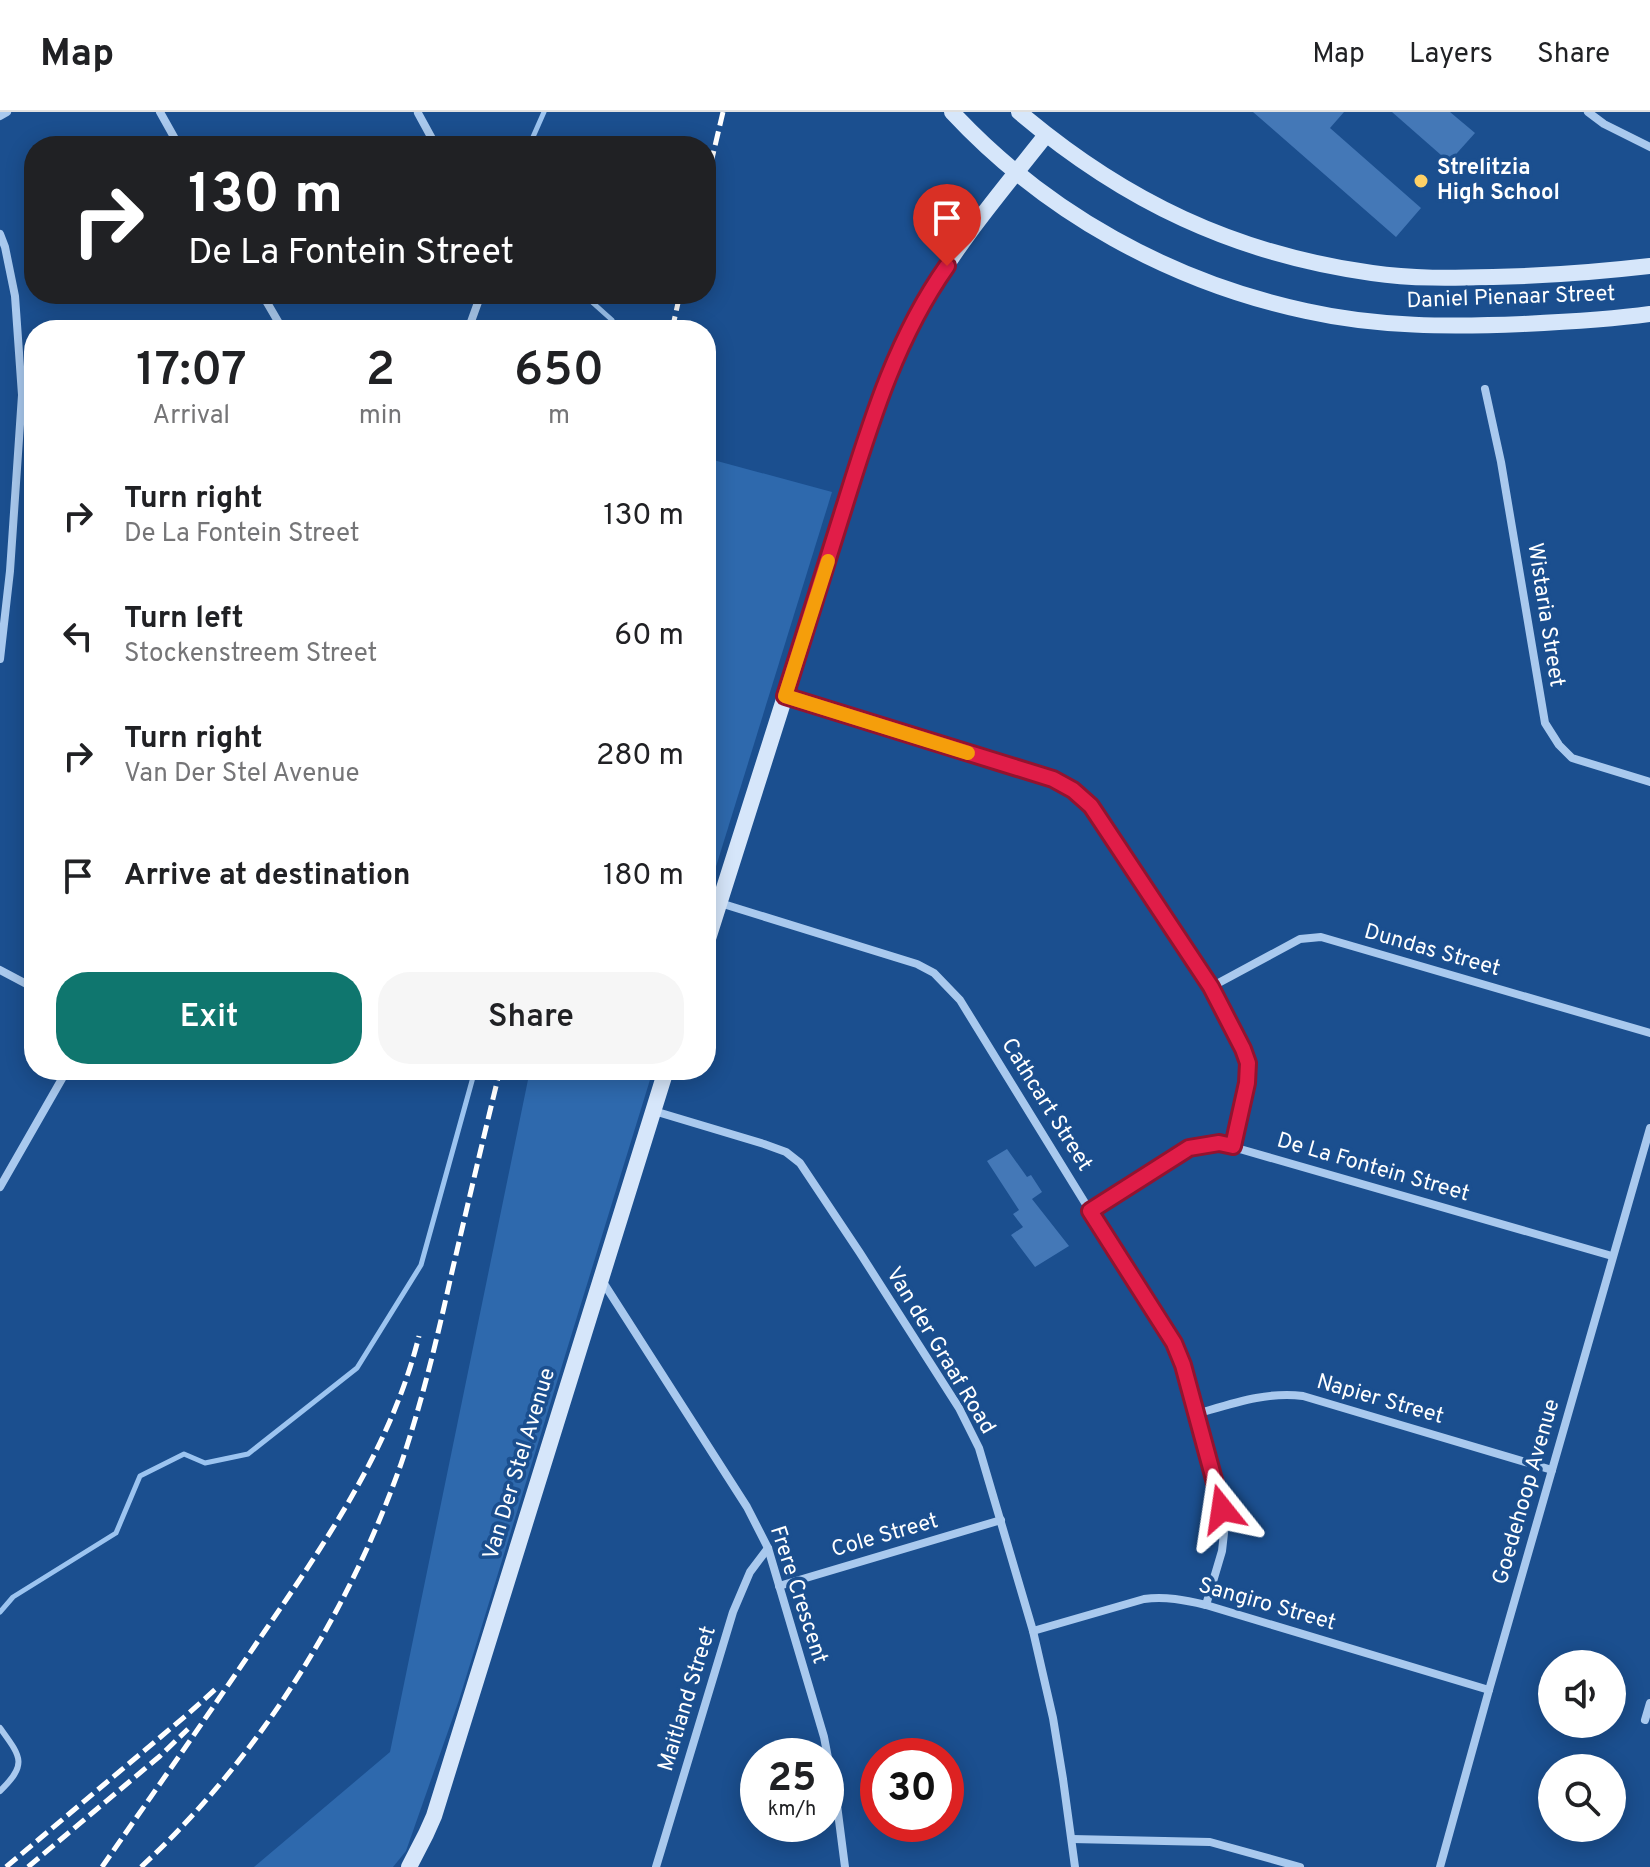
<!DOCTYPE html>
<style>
:root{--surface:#fff;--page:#f6f6f6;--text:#202124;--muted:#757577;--line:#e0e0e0;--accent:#0f766e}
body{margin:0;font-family:Overpass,sans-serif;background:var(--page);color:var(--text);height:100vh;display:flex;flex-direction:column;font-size:30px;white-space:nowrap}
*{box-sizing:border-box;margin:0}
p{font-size:26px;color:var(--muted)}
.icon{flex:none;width:44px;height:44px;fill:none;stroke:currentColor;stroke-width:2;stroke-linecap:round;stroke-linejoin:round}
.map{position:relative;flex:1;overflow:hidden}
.drawer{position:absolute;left:24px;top:208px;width:692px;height:760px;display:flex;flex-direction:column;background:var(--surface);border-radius:32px;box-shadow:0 4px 20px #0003}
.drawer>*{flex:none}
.hud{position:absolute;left:24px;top:24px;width:692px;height:168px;border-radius:32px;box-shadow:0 4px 20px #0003;background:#202124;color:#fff;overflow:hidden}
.controls{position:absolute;left:1538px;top:1538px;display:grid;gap:16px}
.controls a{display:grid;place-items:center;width:88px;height:88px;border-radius:50%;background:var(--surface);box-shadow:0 4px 20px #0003;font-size:40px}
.speed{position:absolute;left:740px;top:1626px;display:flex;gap:16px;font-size:40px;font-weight:700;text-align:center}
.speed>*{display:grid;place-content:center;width:104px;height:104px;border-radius:50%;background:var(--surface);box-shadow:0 4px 20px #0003;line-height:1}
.speed small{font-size:20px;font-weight:400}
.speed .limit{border:12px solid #d22;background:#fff;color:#111}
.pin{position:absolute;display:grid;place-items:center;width:68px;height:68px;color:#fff;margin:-82px -34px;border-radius:50% 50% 50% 0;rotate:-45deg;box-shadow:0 0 8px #0007}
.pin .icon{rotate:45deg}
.me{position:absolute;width:88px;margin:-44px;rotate:345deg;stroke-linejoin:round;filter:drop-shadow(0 0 6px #0008)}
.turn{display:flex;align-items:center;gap:28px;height:168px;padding:0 32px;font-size:36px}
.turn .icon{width:104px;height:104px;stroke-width:2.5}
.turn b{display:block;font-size:56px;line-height:68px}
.eta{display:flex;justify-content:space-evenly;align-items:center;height:136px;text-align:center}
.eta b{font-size:48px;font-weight:600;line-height:56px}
.action{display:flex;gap:16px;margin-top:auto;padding:16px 32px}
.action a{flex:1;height:92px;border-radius:32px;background:var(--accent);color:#fff;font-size:32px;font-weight:600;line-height:92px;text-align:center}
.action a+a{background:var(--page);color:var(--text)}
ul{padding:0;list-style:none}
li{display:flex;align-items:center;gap:24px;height:120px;padding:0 32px}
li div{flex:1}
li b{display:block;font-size:30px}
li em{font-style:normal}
header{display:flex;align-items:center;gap:48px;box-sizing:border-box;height:112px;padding:0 40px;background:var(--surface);border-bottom:2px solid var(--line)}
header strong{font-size:38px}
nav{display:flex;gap:44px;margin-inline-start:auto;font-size:28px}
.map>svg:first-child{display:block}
.green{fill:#2e69ad}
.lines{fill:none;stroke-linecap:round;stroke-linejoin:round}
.stream{stroke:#9cc4f0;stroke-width:5}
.building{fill:#4478b7}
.lane{stroke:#a9c9ee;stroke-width:6}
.street{stroke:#a9c9ee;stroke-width:8}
.secondary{stroke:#d6e6fa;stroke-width:16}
.rail{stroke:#fff;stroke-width:5;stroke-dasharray:14 6;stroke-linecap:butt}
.route-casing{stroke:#92132f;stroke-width:20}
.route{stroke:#e11d48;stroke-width:14}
.slow{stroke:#f59e0b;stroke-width:14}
.poi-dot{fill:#ffd166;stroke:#1b4f8f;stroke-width:3}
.labels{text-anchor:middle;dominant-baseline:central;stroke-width:7;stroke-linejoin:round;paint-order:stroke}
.poi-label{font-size:22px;font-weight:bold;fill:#fff;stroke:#1b4f8f;text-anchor:start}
.street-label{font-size:22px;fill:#fff;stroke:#1b4f8f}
</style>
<header>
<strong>Map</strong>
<nav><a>Map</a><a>Layers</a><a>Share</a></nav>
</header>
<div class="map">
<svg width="1650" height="1755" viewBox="0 0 1650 1755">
<rect width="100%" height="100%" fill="#1b4f8f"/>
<g class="green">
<polygon points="706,346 832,380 706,787"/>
<polygon points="530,958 653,958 459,1588 406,1739 393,1755 254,1755 390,1640"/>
</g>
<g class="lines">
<g class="stream">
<polyline points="529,34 544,0"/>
<polyline points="583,182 612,208 617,218"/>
<polyline points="0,1500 13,1485 116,1421 140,1364 184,1342 205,1351 248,1342 357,1256 421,1153 475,958"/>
</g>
</g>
<g class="building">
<polygon points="1253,0 1344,0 1330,16 1421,96 1396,125"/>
<polygon points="1392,0 1450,0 1475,21 1449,50"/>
<polygon points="1007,1037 1027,1065 1031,1063 1042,1080 1032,1087 1069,1134 1035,1155 1011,1123 1023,1115 1013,1102 1019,1098 987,1049"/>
</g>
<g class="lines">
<path class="lane" d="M0,1616C21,1645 28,1652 0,1679"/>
<g class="street">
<polyline points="160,0 179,34"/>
<polyline points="1588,0 1604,12 1650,35"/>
<polyline points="418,1 436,34"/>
<polyline points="0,4 7,0"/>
<polyline points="0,122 5,135 15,184 22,283 10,459 0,547"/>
<polyline points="262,182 283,218"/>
<polyline points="468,218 481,182"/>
<polyline points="1485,277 1501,350 1545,611 1559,633 1572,646 1650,670"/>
<polyline points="785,584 1053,667 1073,678 1091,694 1211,875 1243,937 1248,951 1247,971 1233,1034"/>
<polyline points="720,791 917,852 934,861 960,888 1090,1099 1174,1231 1183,1253 1191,1279 1225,1412 1222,1439 1206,1493"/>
<polyline points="0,858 34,876"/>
<polyline points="1211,875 1300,827 1321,825 1650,921"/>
<polyline points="654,999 764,1032 786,1040 800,1051 860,1141 959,1296 979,1336 1033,1519 1053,1606 1063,1667 1075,1755"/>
<polyline points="0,1075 67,958"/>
<polyline points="1090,1099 1189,1036 1219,1031 1612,1144"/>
<polyline points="601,1167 747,1395 768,1436 824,1625 837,1693 845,1755"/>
<path d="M1196,1302C1231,1292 1267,1279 1303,1284L1552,1358"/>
<polyline points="779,1474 1001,1408"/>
<path d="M1033,1519L1144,1487C1165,1484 1185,1488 1206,1493L1489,1578"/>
<polyline points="1645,1608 1650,1591"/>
<polyline points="1072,1727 1210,1730 1300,1755"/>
<polyline points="656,1755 733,1500 750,1460 768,1436"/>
<polyline points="1440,1755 1489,1578 1650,1016"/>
</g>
<g class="secondary">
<path d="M952,0C1046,101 1171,170 1306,199C1377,215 1450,215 1523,212C1566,210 1608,208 1650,202"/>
<path d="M1019,0C1124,89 1235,142 1372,161C1412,167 1453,166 1493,165C1545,164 1598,160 1650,154"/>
<path d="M706,833C745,710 785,586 823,462C851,372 875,277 921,195C953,136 1004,76 1046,23"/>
<polyline points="409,1755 426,1722 434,1704 666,958"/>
</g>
<g class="rail">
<polyline points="706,72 723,0"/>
<polyline points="672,218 680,182"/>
<polyline points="6,1755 189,1601 219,1574"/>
<polyline points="28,1755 160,1644 188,1617"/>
<path d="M102,1755C154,1680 207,1605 258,1529C323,1434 391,1337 419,1224"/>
<path d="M141,1755C259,1646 348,1502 401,1352C422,1290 437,1227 451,1164C467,1096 483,1027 500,958"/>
</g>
</g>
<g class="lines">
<defs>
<path id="route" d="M947,154C894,229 869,316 842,402C823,463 804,523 785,584L1053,667L1073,678L1091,694L1211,875L1243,937L1248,951L1247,971L1233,1034L1219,1031L1189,1036L1090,1099L1174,1231L1183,1253L1222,1397"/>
</defs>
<use href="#route" class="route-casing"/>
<use href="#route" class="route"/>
<polyline class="slow" points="828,449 785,584 968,641"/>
</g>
<circle class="poi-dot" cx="1421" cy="69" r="8"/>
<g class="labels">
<g class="poi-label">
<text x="1437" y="56">Strelitzia<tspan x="1437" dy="25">High School</tspan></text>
</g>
<g class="street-label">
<text transform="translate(1511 186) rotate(-2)">Daniel Pienaar Street</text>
<text transform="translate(1545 503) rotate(81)">Wistaria Street</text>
<text transform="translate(1432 839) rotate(16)">Dundas Street</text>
<text transform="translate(1046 993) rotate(58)">Cathcart Street</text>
<text transform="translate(1373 1056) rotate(16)">De La Fontein Street</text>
<text transform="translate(940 1239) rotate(59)">Van der Graaf Road</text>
<text transform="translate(1380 1288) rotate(16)">Napier Street</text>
<text transform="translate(520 1352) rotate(-73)">Van Der Stel Avenue</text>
<text transform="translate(1527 1380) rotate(-74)">Goedehoop Avenue</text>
<text transform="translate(885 1424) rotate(-16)">Cole Street</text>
<text transform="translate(798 1483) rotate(72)">Frere Crescent</text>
<text transform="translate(1267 1493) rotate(16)">Sangiro Street</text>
<text transform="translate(688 1587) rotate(-73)">Maitland Street</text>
</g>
</g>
</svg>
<div class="controls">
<a><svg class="icon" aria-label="sound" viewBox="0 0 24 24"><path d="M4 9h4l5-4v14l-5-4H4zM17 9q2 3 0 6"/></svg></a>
<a><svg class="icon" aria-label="search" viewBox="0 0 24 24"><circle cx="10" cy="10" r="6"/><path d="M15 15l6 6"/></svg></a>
</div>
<div class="speed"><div>25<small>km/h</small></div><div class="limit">30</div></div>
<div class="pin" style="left:947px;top:154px;background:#d93025"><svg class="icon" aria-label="arrive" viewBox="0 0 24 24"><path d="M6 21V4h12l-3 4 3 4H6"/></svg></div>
<svg class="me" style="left:1222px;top:1397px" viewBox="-20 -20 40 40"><path d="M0-17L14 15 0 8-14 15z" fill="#e11d48" stroke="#fff" stroke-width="4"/></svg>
<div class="hud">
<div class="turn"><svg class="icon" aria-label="right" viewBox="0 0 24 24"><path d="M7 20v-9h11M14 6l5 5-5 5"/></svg><div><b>130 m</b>De La Fontein Street</div></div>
</div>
<section class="drawer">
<div class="eta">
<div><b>17:07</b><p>Arrival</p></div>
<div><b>2</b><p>min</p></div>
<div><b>650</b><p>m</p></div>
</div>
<ul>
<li><svg class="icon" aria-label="right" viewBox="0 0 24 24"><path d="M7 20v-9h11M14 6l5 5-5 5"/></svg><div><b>Turn right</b><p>De La Fontein Street</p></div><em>130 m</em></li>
<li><svg class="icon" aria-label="left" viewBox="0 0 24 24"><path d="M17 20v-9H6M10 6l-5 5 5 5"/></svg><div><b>Turn left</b><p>Stockenstreem Street</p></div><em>60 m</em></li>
<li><svg class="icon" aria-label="right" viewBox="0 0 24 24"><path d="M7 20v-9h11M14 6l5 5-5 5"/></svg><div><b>Turn right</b><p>Van Der Stel Avenue</p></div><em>280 m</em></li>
<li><svg class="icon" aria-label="arrive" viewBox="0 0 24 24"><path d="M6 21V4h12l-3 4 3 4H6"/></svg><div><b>Arrive at destination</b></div><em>180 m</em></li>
</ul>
<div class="action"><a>Exit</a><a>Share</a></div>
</section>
</div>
